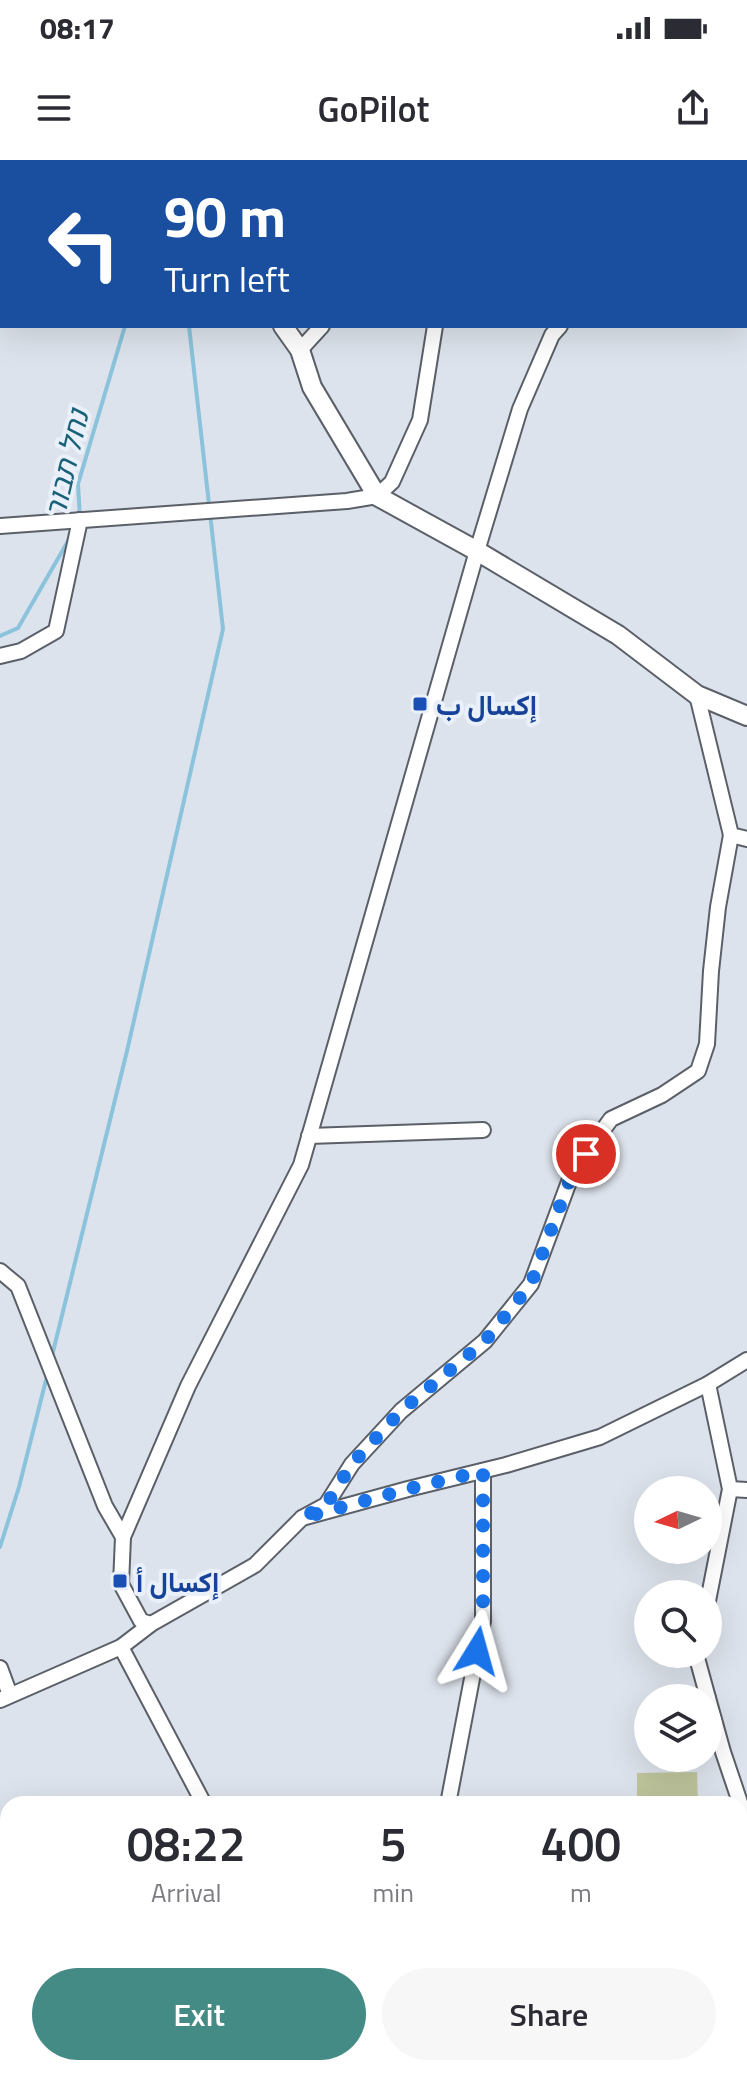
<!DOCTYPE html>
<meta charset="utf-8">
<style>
:root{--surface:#fff;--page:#f7f7f7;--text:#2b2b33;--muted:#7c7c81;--accent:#448b85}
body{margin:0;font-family:"Titillium Web",Vazirmatn,Heebo,sans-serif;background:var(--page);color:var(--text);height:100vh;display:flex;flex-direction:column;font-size:30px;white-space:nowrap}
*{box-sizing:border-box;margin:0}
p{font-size:26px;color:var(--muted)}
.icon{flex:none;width:44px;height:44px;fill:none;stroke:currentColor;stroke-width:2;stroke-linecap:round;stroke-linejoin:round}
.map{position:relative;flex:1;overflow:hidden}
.panel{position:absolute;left:0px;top:1636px;width:748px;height:280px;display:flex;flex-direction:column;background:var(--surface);border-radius:24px 24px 0 0;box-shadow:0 8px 32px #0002}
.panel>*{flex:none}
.guide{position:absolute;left:0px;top:0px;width:748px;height:168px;box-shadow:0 8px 32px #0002;background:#1a4fa0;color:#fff;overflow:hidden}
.needle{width:52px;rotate:265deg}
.fabs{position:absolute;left:634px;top:1316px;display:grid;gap:16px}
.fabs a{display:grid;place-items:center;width:88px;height:88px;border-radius:50%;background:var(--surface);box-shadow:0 8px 32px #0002;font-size:40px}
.pin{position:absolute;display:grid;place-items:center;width:68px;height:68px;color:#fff;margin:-34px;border:4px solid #fff;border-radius:50%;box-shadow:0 2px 8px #0007}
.me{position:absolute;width:88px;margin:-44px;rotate:8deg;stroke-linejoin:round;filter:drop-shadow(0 0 6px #0008)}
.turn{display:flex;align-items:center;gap:28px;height:168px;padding:0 32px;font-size:36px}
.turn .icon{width:104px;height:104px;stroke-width:2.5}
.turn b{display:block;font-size:56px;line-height:68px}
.eta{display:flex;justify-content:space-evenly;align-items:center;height:136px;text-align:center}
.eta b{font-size:48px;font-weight:600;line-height:56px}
.primary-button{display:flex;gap:16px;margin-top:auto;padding:16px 32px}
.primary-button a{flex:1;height:92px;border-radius:48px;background:var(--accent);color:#fff;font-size:32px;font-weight:600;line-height:92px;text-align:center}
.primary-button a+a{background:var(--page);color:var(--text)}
.status{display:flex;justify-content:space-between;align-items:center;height:56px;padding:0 40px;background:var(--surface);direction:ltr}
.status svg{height:22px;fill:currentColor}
header{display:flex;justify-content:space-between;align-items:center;height:104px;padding:0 32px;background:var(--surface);font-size:36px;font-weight:600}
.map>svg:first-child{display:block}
.grass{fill:#bfc69d}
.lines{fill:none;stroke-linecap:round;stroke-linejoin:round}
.stream{stroke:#8ac3db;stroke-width:4}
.minor-casing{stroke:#5b6068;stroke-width:18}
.tertiary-casing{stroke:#5b6068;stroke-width:22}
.minor{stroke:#fff;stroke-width:14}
.tertiary{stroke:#fff;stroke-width:18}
.route{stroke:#1a73e8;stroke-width:14;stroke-dasharray:0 25.2}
.transit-dot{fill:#1a4fb4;stroke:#eaf0f9;stroke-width:3}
.labels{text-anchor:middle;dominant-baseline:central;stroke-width:8;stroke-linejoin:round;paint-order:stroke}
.transit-label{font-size:28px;font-weight:bold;fill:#164399;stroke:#eaf0f9;text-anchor:start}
.water-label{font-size:30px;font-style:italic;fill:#186179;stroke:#eaf0f9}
</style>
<div class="status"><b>08:17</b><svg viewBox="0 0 49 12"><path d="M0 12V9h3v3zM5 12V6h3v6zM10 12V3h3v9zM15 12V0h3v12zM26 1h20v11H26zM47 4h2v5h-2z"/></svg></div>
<header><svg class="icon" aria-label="menu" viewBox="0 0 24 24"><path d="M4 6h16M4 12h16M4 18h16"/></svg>GoPilot<svg class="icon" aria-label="share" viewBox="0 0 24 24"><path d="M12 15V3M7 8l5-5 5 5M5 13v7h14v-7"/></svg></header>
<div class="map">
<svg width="747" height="1916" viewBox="0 0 747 1916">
<rect width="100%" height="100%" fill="#dde3ec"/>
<polygon class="grass" points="697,1612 698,1644 637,1644 637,1613"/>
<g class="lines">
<g class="stream">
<polyline points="261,2 263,0"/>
<polyline points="80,358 78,324 125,166"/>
<polyline points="0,476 18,468 71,376"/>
<polyline points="52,1196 127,891 223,469 189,166"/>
<polyline points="0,1387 19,1327 48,1212"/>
</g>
<defs>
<g id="minor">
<polyline points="563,0 564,2"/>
<polyline points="424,2 424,0"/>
<polyline points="712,2 713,0"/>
<polyline points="746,133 747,134"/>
<polyline points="300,190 322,166"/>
<polyline points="0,366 347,341 377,336 392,322 420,260 435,166"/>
<polyline points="0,496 21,491 56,471 80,360"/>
<polyline points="697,535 731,675 747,679"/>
<polyline points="309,976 483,970"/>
<polyline points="0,1111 18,1126 105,1346 123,1377"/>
<polyline points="730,1329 747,1330"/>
<polyline points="302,1358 326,1345 352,1304 401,1251 485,1181 531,1124 573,1011 611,959 662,935 698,911 707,884 711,811 718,747 731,675"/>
<polyline points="708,1441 730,1329 708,1224"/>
<polyline points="151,1464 141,1461 121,1424 123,1377 188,1226 301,1005 477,391 520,249 552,175 560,166"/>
<polyline points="121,1487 204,1644"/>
<polyline points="697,1494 697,1498 708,1538"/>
<polyline points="0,1508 10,1535"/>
<polyline points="708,1538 723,1592 747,1663"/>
<polyline points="0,1540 121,1487 151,1464 255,1405 302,1358 408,1329 506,1305 600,1277 708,1224 747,1200"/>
<polyline points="448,1644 483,1461 483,1311"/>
<polyline points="740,1733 747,1733"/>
<polyline points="708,1916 746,1908"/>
</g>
<g id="tertiary">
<polyline points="180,0 181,2"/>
<polyline points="283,166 300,190 312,227 377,336 477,391 618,475 697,535 747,556"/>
</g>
</defs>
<use href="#minor" class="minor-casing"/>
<use href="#tertiary" class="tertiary-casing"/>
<use href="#minor" class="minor"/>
<use href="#tertiary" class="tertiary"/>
</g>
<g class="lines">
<polyline class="route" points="477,1491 483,1461 483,1311 408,1329 302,1358 326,1345 352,1304 401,1251 485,1181 531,1124 573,1011 586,994"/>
</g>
<g class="transit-dot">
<rect x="412" y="536" width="16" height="16" rx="4"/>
<rect x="112" y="1413" width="16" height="16" rx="4"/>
</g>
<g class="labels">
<g class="transit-label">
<text x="436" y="544">إكسال ب</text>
<text x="136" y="1421">إكسال أ</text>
</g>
<g class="water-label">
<text transform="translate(66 303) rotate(-77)">נחל תבור</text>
</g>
</g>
</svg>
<div class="fabs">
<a><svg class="needle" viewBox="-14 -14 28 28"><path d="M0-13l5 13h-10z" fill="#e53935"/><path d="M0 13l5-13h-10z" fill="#7c7c81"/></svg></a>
<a><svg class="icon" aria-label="search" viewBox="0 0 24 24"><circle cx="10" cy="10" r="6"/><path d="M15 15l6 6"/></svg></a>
<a><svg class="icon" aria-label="layers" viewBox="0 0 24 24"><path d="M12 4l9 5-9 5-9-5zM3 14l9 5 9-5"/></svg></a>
</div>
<div class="pin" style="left:586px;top:994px;background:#d93025"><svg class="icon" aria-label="arrive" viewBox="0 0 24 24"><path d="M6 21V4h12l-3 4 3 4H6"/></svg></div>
<svg class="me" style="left:477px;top:1491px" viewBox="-20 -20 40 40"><path d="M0-17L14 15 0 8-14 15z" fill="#1a73e8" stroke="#fff" stroke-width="4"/></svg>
<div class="guide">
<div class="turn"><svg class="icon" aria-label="left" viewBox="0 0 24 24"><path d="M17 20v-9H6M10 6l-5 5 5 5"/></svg><div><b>90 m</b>Turn left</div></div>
</div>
<section class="panel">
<div class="eta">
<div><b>08:22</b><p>Arrival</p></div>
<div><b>5</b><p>min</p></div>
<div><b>400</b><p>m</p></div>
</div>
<div class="primary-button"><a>Exit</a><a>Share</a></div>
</section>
</div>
